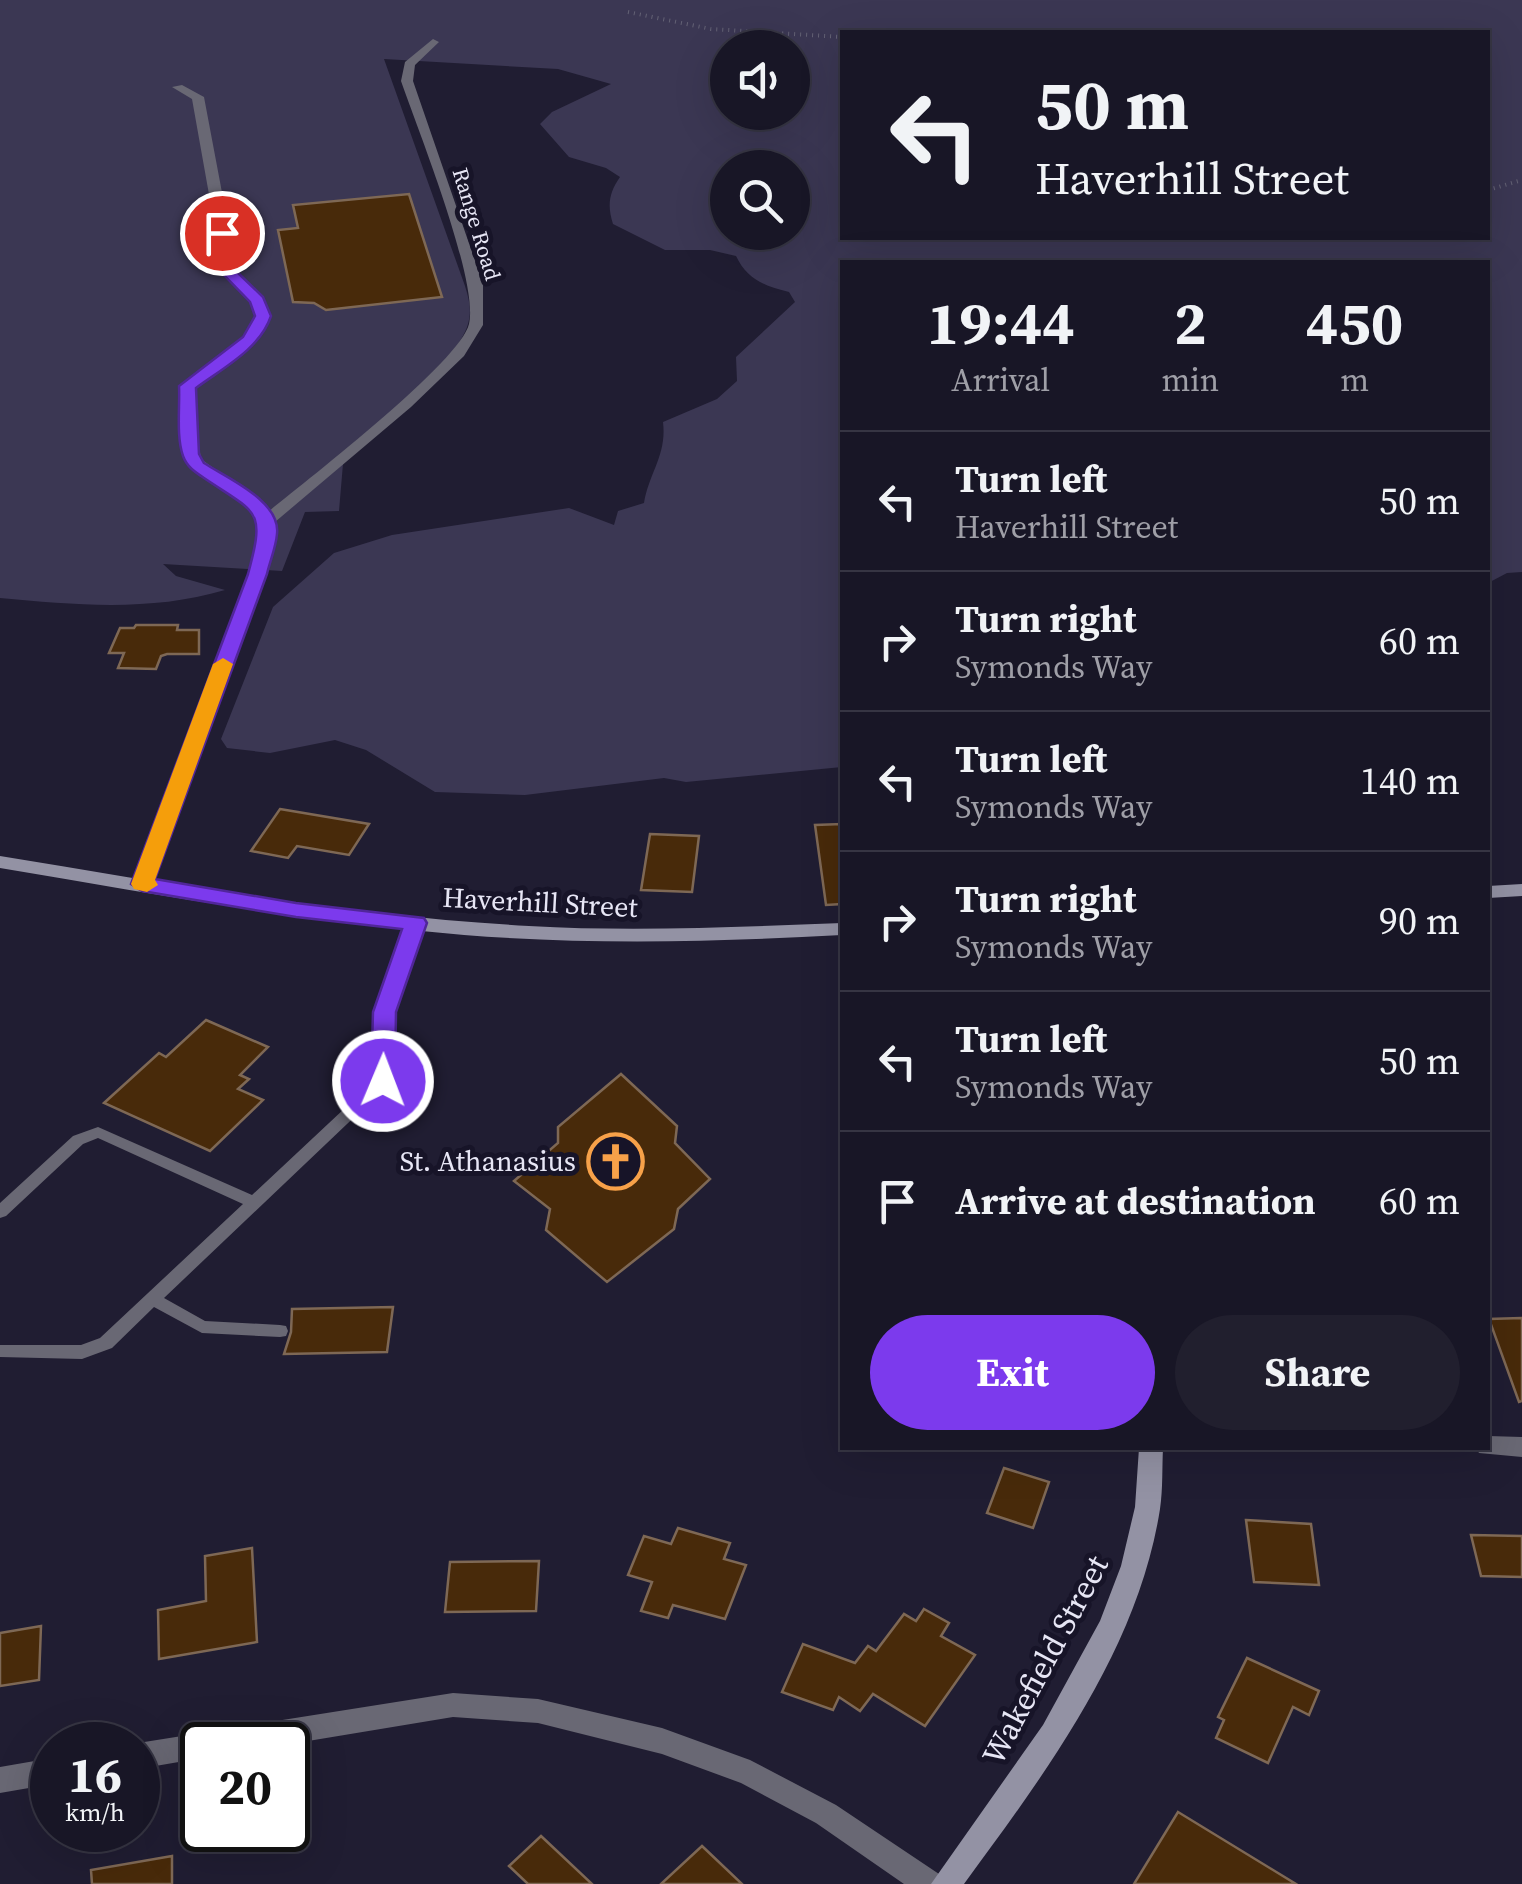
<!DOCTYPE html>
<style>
:root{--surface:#181626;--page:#211f2e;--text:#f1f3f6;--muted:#9f9fa7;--line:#363543;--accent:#7c3aed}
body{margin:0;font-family:"Source Serif 4",serif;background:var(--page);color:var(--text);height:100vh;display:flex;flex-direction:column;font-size:38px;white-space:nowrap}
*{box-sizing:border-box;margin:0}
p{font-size:32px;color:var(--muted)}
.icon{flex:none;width:55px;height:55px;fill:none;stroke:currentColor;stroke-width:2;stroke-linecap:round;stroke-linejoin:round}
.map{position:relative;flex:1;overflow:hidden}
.sheet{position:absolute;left:840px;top:260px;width:650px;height:1190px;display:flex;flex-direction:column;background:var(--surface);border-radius:0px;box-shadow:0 10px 40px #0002,0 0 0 2px var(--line)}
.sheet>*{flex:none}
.top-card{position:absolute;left:840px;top:30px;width:650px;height:210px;border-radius:0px;box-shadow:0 10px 40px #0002,0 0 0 2px var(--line);background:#181626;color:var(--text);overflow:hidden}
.buttons{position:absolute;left:710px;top:30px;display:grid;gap:20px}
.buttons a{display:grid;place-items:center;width:100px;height:100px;border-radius:50%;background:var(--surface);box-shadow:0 10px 40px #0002,0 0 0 2px var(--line);font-size:50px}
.speed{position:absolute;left:30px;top:1722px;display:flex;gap:20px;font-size:50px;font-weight:700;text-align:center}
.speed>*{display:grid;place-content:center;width:130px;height:130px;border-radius:50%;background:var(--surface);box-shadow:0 10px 40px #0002,0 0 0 2px var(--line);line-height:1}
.speed small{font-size:25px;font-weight:400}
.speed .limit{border:5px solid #111;border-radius:15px;background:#fff;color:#111}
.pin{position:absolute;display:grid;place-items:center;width:85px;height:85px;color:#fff;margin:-42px;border:5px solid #fff;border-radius:50%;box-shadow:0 2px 10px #0007}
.me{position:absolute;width:110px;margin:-55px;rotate:1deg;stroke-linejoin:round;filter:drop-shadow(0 0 8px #0008)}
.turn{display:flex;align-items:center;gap:35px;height:210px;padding:0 30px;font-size:45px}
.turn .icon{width:130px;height:130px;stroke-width:2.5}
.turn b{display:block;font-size:70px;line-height:85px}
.eta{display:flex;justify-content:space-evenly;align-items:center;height:170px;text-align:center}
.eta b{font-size:60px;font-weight:700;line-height:70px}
.primary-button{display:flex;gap:20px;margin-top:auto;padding:20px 30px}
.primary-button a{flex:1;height:115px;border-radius:60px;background:var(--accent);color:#fff;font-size:40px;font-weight:700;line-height:115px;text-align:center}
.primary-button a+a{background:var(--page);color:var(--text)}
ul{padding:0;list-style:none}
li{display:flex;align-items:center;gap:30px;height:140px;padding:0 30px;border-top:2px solid var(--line)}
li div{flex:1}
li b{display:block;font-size:38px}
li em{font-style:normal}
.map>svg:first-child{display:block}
.green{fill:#3b3753;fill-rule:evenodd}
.building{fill:#482a0a;stroke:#7e6855;stroke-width:2.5}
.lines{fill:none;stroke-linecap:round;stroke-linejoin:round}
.path{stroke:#646275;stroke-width:4;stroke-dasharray:1 5;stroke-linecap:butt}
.lane{fill:#696874;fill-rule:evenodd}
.street{fill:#696874;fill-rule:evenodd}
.secondary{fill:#9392a4;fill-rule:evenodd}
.route{fill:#7c3aed;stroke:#51269a;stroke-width:2.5}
.slow{fill:#f59e0b}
.labels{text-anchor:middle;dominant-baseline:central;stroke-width:10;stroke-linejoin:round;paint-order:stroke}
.far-street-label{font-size:22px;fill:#e7e6f5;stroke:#171428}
.street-label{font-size:28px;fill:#e7e6f5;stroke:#171428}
.poi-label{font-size:28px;fill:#e7e6f5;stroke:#171428;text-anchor:end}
.near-street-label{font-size:32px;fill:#e7e6f5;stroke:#171428}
</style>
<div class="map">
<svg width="1522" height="1884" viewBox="0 0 1522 1884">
<rect width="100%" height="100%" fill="#201d32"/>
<path class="green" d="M0,0H1522V572L1507,573L1488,583V262H842V767L686,782L664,778L525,795L435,792L366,750L335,740L270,753L227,748L221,739L273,607L334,553L392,535L569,508L614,525L618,511L644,503C649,473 667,455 663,422L717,399L737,381L736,357L795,302L789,292C764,286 747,279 736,256L710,250H665L613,224C607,205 609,193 620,177L606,168L569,157L540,124L552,112L611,84L558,69L384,59L465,286C469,299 472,310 468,324C457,363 376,424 344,452L339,511L305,512L282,571L163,564L176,576L225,590C151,612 76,605 0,598ZM842,32H1488V238H842ZM728,48H792V112H728ZM728,168H792V232H728Z"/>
<g class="building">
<polygon points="409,194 442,297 326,310 314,303 293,302 278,230 298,228 293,205"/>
<polygon points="136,625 178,625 177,630 199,630 199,654 167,654 161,656 156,669 118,668 124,653 109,653 120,628 134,628"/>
<polygon points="280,809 369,824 349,855 297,846 288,858 251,851"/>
<polygon points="842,824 842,904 826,905 815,825"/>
<polygon points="650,834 699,836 692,892 641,890"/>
<polygon points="206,1020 268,1047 240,1075 249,1079 238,1089 263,1100 210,1151 104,1103 159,1053 166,1057"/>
<polygon points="621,1074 677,1126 675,1143 710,1179 678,1209 674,1229 607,1282 546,1230 550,1209 514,1181 558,1143 558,1127"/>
<polygon points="393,1307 387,1352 284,1354 291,1332 292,1309"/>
<polygon points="1522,1318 1522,1401 1519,1402 1489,1319"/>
<polygon points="1004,1468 1049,1482 1033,1528 987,1513"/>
<polygon points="1246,1520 1311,1524 1319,1585 1254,1582"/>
<polygon points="678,1528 730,1543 724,1559 746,1565 725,1619 673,1605 668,1618 641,1611 652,1582 628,1575 644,1536 671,1544"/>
<polygon points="1471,1535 1522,1536 1522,1577 1481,1576"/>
<polygon points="252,1548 257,1642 159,1659 158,1610 206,1601 205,1556"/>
<polygon points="539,1561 536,1611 445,1612 450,1562"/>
<polygon points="924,1609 949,1623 941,1636 975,1655 925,1726 873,1694 860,1711 839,1697 833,1710 782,1692 803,1644 855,1663 868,1646 876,1651 904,1614 916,1621"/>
<polygon points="41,1626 39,1680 0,1686 0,1633"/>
<polygon points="1247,1658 1319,1691 1309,1715 1293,1707 1268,1763 1216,1738 1224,1720 1218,1717"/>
<polygon points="1178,1812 1296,1884 1134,1884"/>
<polygon points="541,1836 592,1884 528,1884 509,1866"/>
<polygon points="702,1846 742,1884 661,1884"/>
<polygon points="172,1856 172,1884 92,1884 91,1870"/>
</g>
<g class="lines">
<g class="path">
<polyline points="628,12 711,29 842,37"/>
<polyline points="1488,190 1522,180"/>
</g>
<polygon class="lane" points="416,919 423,923 392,1012 390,1081 388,1085 164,1298 205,1321 280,1325 286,1326 288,1331 286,1336 280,1337 202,1333 154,1307 112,1348 82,1359 0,1357 0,1345 81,1345 100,1338 243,1204 98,1138 83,1144 6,1216 0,1218 0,1203 73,1136 98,1127 252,1195 376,1079 378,1012 409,923"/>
<g class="street">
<path d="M433,39L439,42L415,65L413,81L483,284V325L464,356L411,407L275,522V546L152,884L142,890L135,888L132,884L259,546V521L249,508L186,461L178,397L181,386L244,337L251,330L256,316L251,301L223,273L192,99L172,87L182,85L204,97L237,272L262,297L270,316C259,349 221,368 195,388L192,397L201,459L261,502L268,512C306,481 460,362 469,324C479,281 418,130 401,81L405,62Z"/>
<polygon points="1488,1436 1522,1437 1522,1457 1479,1453 1476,1448 1488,1448"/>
<polygon points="453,1693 538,1699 662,1728 750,1760 836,1805 939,1874 944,1884 904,1884 816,1823 741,1783 662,1754 538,1723 453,1717 284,1745 202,1745 202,1758 138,1769 138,1745 133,1745 138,1743"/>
<polygon points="52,1758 52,1784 0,1793 0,1767"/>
</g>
<g class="secondary">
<path d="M0,856C176,885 351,916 529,926C633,932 738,927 842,923V935C717,942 590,945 464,935C308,922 154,894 0,868Z"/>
<polygon points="1522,884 1522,896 1488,898 1488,886"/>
<path d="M1139,1448H1163C1162,1468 1163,1489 1160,1509C1138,1650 1046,1772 964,1884H931L1043,1725L1100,1621L1121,1566L1135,1507Z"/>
</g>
</g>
<path class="route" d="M222,229L229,233L237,272L263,297L271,316C260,349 223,368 196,388L199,454L204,463C227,478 281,501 277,534C276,547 270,561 267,574L155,879L296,903L424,918L427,923L396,1012L395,1081L383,1090L371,1081L373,1012L402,929L296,917L142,891L131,884L248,574C266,508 257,514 204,478C195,472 187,467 183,456C176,436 180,407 179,386L243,337L255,316L250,302L222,273L215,233Z"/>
<polygon class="slow" points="223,658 233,664 155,880 158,885 147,892 134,889 131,884 213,664"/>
<defs>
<symbol id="church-ring" viewBox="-11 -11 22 22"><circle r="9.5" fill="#171428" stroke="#f7a149" stroke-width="1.5"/><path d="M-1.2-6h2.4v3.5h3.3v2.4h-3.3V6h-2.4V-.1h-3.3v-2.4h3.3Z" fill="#f7a149"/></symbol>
</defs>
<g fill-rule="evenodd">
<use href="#church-ring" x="584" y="1130" width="63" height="63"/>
</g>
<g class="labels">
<g class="far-street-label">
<text transform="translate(477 224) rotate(73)">Range Road</text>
</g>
<g class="street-label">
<text transform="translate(540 902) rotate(3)">Haverhill Street</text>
</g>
<g class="poi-label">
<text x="576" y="1161">St. Athanasius</text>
</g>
<g class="near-street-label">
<text transform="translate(1045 1660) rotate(-62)">Wakefield Street</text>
</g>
</g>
</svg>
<div class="buttons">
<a><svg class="icon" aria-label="sound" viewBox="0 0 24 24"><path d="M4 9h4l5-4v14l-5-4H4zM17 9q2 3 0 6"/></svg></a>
<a><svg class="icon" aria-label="search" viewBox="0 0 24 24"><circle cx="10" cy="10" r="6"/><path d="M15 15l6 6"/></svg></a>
</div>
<div class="speed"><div>16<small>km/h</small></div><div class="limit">20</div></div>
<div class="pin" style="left:222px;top:233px;background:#d93025"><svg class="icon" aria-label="arrive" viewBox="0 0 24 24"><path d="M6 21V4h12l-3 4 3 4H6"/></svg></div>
<svg class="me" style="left:383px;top:1081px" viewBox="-20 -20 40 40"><circle r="17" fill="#7c3aed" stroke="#fff" stroke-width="3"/><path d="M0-11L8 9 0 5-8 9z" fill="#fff"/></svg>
<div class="top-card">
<div class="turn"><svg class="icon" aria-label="left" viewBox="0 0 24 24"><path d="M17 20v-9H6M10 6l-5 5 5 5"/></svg><div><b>50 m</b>Haverhill Street</div></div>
</div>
<section class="sheet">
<div class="eta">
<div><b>19:44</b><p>Arrival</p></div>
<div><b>2</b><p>min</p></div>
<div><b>450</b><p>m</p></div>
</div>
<ul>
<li><svg class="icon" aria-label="left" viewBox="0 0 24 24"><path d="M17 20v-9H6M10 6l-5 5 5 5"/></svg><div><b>Turn left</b><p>Haverhill Street</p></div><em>50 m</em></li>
<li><svg class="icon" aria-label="right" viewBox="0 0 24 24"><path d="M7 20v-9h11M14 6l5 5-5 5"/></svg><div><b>Turn right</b><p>Symonds Way</p></div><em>60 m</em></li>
<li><svg class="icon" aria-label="left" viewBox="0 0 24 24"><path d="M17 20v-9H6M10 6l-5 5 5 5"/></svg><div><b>Turn left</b><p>Symonds Way</p></div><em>140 m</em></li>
<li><svg class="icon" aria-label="right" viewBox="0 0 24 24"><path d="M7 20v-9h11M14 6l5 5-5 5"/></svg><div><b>Turn right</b><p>Symonds Way</p></div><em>90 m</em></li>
<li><svg class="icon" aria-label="left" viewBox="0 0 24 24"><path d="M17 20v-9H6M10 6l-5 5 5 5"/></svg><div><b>Turn left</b><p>Symonds Way</p></div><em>50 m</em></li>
<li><svg class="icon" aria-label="arrive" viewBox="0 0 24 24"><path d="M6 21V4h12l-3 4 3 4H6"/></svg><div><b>Arrive at destination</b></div><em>60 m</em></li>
</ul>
<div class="primary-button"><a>Exit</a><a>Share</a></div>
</section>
</div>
